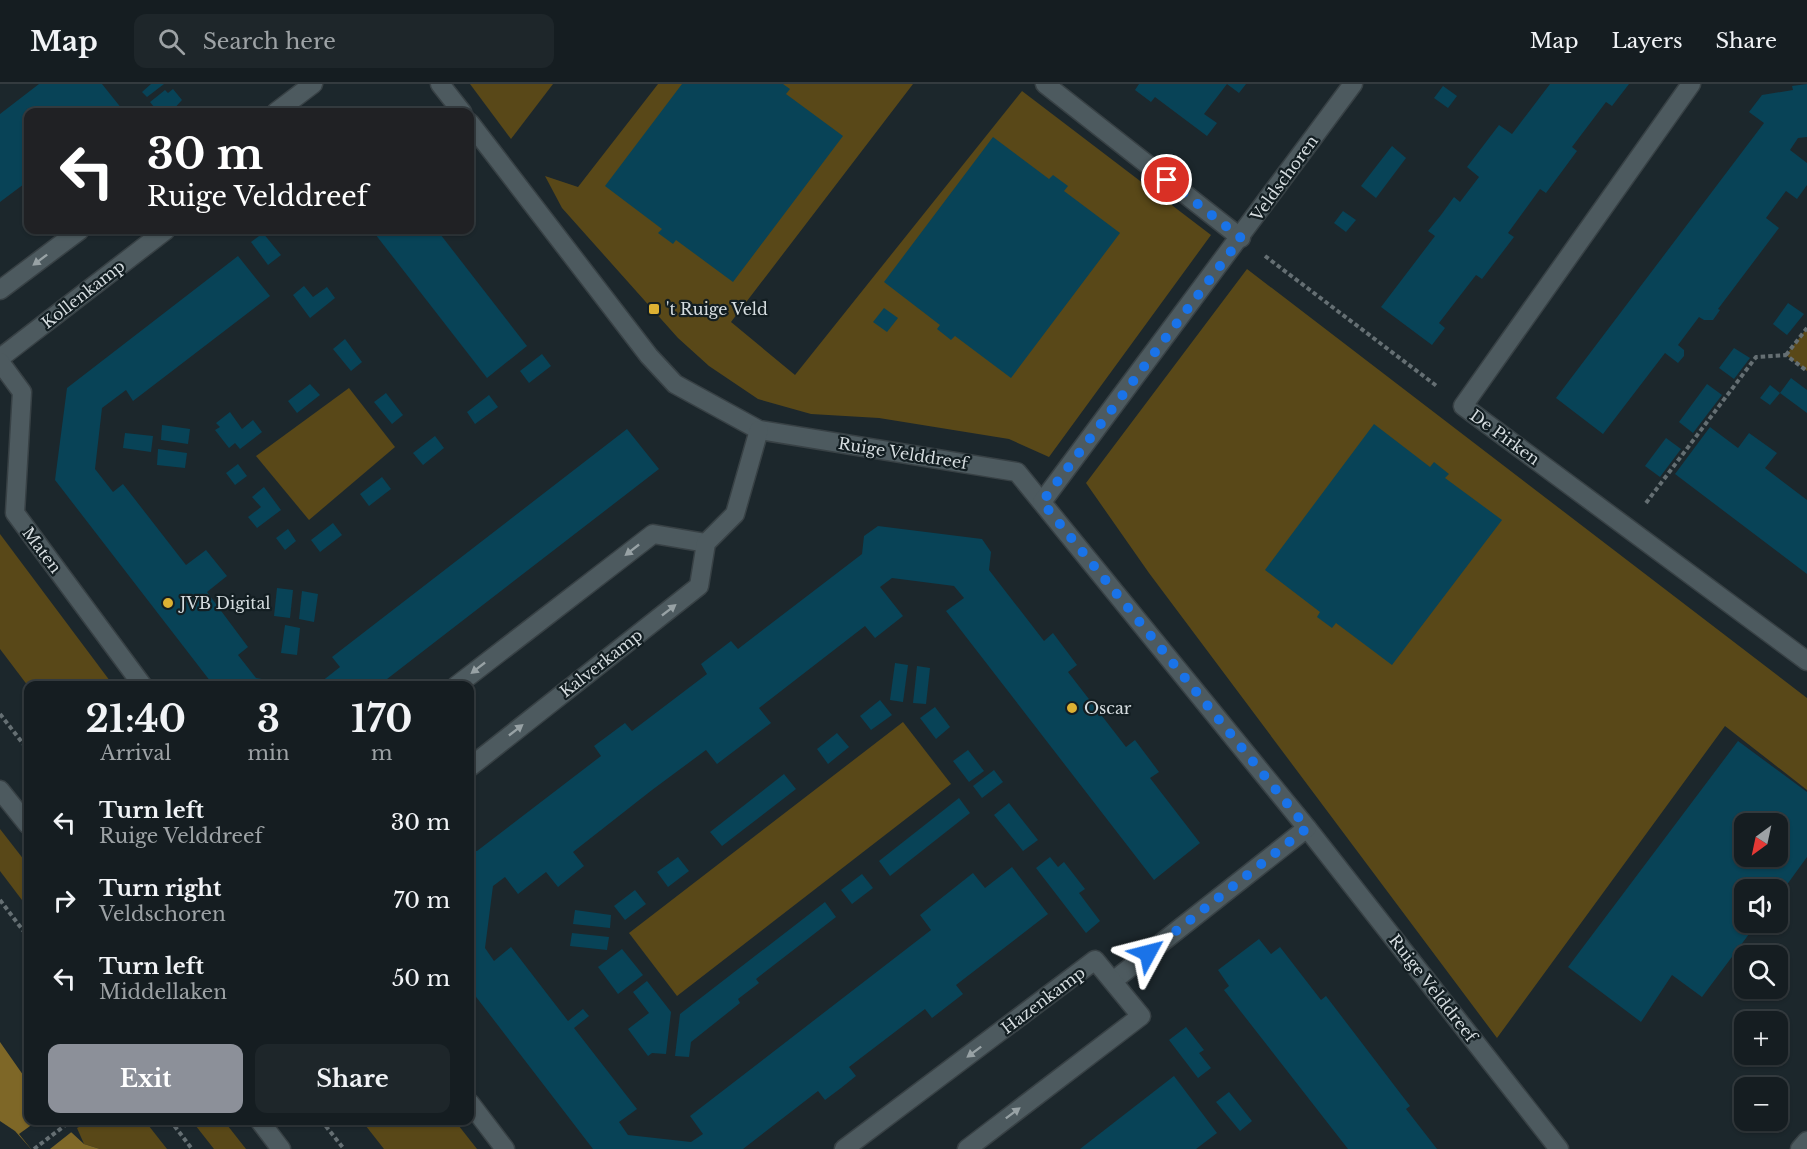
<!DOCTYPE html>
<meta charset="utf-8">
<style>
:root{--surface:#151d21;--page:#1e262a;--text:#f1f3f6;--muted:#9da2a5;--line:#343b3f;--accent:#8c9099}
body{margin:0;font-family:"Libre Baskerville",serif;background:var(--page);color:var(--text);height:100vh;display:flex;flex-direction:column;font-size:22px;white-space:nowrap}
*{box-sizing:border-box;margin:0}
p{font-size:20px;color:var(--muted)}
.icon{flex:none;width:33px;height:33px;fill:none;stroke:currentColor;stroke-width:2;stroke-linecap:round;stroke-linejoin:round}
.map{position:relative;flex:1;overflow:hidden}
.side{position:absolute;left:24px;top:597px;width:450px;height:444px;display:flex;flex-direction:column;background:var(--surface);border-radius:12px;box-shadow:0 2px 4px #0004,0 0 0 2px var(--line)}
.side>*{flex:none}
.banner{position:absolute;left:24px;top:24px;width:450px;height:126px;border-radius:12px;box-shadow:0 2px 4px #0004,0 0 0 2px var(--line);background:#202124;color:#fff;overflow:hidden}
.needle{width:39px;rotate:213deg}
.buttons{position:absolute;left:1734px;top:729px;display:grid;gap:12px}
.buttons a{display:grid;place-items:center;width:54px;height:54px;border-radius:12px;background:var(--surface);box-shadow:0 2px 4px #0004,0 0 0 2px var(--line);font-size:30px}
.pin{position:absolute;display:grid;place-items:center;width:51px;height:51px;color:#fff;margin:-26px;border:3px solid #fff;border-radius:50%;box-shadow:0 2px 6px #0007}
.me{position:absolute;width:66px;margin:-33px;rotate:52deg;stroke-linejoin:round;filter:drop-shadow(0 0 4px #0008)}
.turn{display:flex;align-items:center;gap:21px;height:126px;padding:0 24px;font-size:27px}
.turn .icon{width:78px;height:78px;stroke-width:2.5}
.turn b{display:block;font-size:42px;line-height:51px}
.eta{display:flex;justify-content:space-evenly;align-items:center;height:102px;text-align:center}
.eta b{font-size:36px;font-weight:700;line-height:42px}
.button{display:flex;gap:12px;margin-top:auto;padding:12px 24px}
.button a{flex:1;height:69px;border-radius:12px;background:var(--accent);color:#fff;font-size:24px;font-weight:700;line-height:69px;text-align:center}
.button a+a{background:var(--page);color:var(--text)}
ul{padding:0;list-style:none}
li{display:flex;align-items:center;gap:18px;height:78px;padding:0 24px}
li div{flex:1}
li b{display:block;font-size:22px}
li em{font-style:normal}
header{display:flex;align-items:center;gap:36px;box-sizing:border-box;height:84px;padding:0 30px;background:var(--surface);border-bottom:2px solid var(--line)}
header strong{font-size:28px}
nav{display:flex;gap:33px;margin-inline-start:auto;font-size:21px}
.search{width:420px;height:54px;background:var(--page);display:flex;align-items:center;gap:15px;box-sizing:border-box;padding:0 21px;border-radius:12px;color:var(--muted);font-size:22px}
.map>svg:first-child{display:block}
.green{fill:#594818}
.water{fill:#7e6727}
.pier{fill:#1c272c}
.building{fill:#084357;fill-rule:evenodd}
.lines{fill:none;stroke-linecap:round;stroke-linejoin:round}
.street-casing{stroke:#384145;stroke-width:21}
.secondary-casing{stroke:#384145;stroke-width:21}
.path{stroke:#656f73;stroke-width:4;stroke-dasharray:4.5 3;stroke-linecap:butt}
.street{stroke:#4d5a5f;stroke-width:18}
.secondary{stroke:#4d5a5f;stroke-width:18}
.oneway{fill:#98a2a5}
.route{stroke:#1a73e8;stroke-width:10;stroke-dasharray:0 18}
.poi-dot{fill:#ddb133;stroke:#131e22;stroke-width:2}
.labels{text-anchor:middle;dominant-baseline:central;stroke-width:4.5;stroke-linejoin:round;paint-order:stroke}
.street-label{font-size:16px;fill:#d5dcdf;stroke:#131e22}
.poi-label{font-size:16px;fill:#d5dcdf;stroke:#131e22;text-anchor:start}
</style>
<header>
<strong>Map</strong>
<div class="search"><svg class="icon" aria-label="search" viewBox="0 0 24 24"><circle cx="10" cy="10" r="6"/><path d="M15 15l6 6"/></svg>Search here</div>
<nav><a>Map</a><a>Layers</a><a>Share</a></nav>
</header>
<div class="map">
<svg width="1807" height="1065" viewBox="0 0 1807 1065">
<rect width="100%" height="100%" fill="#1c272c"/>
<g class="green">
<polygon points="470,0 553,0 511,55"/>
<polygon points="658,0 913,0 731,238 795,291 1022,7 1211,151 1049,373 1009,355 879,334 811,330 758,315 709,282 678,254 562,124 545,92 578,103"/>
<polygon points="1247,185 1807,614 1807,706 1725,642 1497,954 1149,489 1086,399"/>
<polygon points="1807,244 1807,287 1786,271"/>
<polygon points="349,304 395,363 309,436 256,372"/>
<polygon points="0,450 113,601 28,602 0,565"/>
<polygon points="903,638 951,700 677,912 629,849"/>
<polygon points="0,745 28,781 28,824 0,787"/>
<polygon points="90,1037 145,1037 167,1065 100,1065 84,1060 77,1044"/>
<polygon points="192,1037 224,1037 246,1065 214,1065"/>
<polygon points="362,1037 455,1037 477,1065 384,1065"/>
</g>
<polygon class="water" points="0,958 28,998 28,1036 59,1037 84,1060 100,1065 31,1065 15,1047 0,1037"/>
<polygon class="pier" points="64,1036 74,1046 50,1065 31,1065 19,1050 37,1037"/>
<g class="building">
<polygon points="39,0 102,0 122,25 117,28 28,28 28,97 0,118 0,30"/>
<polygon points="151,0 164,0 147,13 142,8"/>
<polygon points="682,0 783,0 790,5 786,10 843,52 733,198 676,156 673,160 658,149 662,145 605,102"/>
<polygon points="1139,0 1246,0 1239,9 1227,0 1204,30 1217,39 1207,52 1155,13 1151,18 1135,6"/>
<polygon points="1550,0 1629,0 1612,22 1606,18 1572,63 1577,67 1546,109 1540,105 1508,149 1514,153 1482,195 1476,191 1459,213 1439,239 1445,244 1432,261 1381,223 1435,152 1428,147 1441,131 1454,113 1460,118 1479,93 1467,83 1499,41 1512,50"/>
<polygon points="1807,0 1807,53 1798,54 1790,66 1807,79 1807,101 1797,115 1786,107 1766,134 1779,144 1718,225 1720,226 1713,236 1704,236 1699,233 1678,261 1684,266 1684,272 1678,279 1665,269 1603,350 1556,314 1764,39 1749,28 1762,11 1793,6 1792,2"/>
<polygon points="1443,2 1457,12 1448,24 1434,14"/>
<polygon points="173,5 182,16 171,28 158,28 150,18 165,6 168,9"/>
<polygon points="993,53 1049,95 1053,91 1068,102 1064,107 1120,149 1011,294 955,252 951,256 937,245 940,241 884,198"/>
<polygon points="1392,62 1406,74 1376,114 1361,102"/>
<polygon points="1343,127 1356,136 1346,148 1334,139"/>
<polygon points="372,146 437,146 527,262 487,294"/>
<polygon points="263,149 281,171 268,181 251,158"/>
<polygon points="238,172 270,212 133,317 126,306 102,324 95,385 113,408 123,400 186,481 206,466 227,492 207,508 248,563 238,571 256,594 303,602 214,602 55,396 67,304"/>
<polygon points="304,202 313,213 327,203 335,214 310,234 293,211"/>
<polygon points="1788,219 1804,230 1787,251 1773,240"/>
<polygon points="884,224 898,234 887,248 873,238"/>
<polygon points="345,255 362,278 351,287 333,265"/>
<polygon points="1734,264 1750,274 1734,295 1719,284"/>
<polygon points="542,270 551,282 529,299 520,287"/>
<polygon points="1791,294 1807,306 1807,329 1780,309 1770,321 1760,314 1770,301 1780,309"/>
<polygon points="310,300 320,311 297,329 288,317"/>
<polygon points="1707,300 1722,311 1693,349 1679,338"/>
<polygon points="386,309 403,331 392,340 374,318"/>
<polygon points="489,311 498,323 475,340 467,328"/>
<polygon points="230,328 242,345 253,336 262,348 240,365 235,359 229,364 215,346 220,343 216,339"/>
<polygon points="1374,340 1430,383 1434,378 1449,390 1445,394 1502,436 1392,581 1336,539 1332,544 1317,533 1320,528 1265,486"/>
<polygon points="162,341 190,345 188,360 161,356"/>
<polygon points="1710,343 1738,364 1749,349 1777,369 1765,384 1807,416 1807,490 1675,390"/>
<polygon points="627,345 659,385 378,602 316,602 340,583 332,573"/>
<polygon points="125,349 153,352 151,368 123,364"/>
<polygon points="435,352 444,364 423,381 413,369"/>
<polygon points="1666,354 1681,365 1660,393 1645,382"/>
<polygon points="158,365 187,369 185,384 157,381"/>
<polygon points="238,380 247,392 235,401 226,389"/>
<polygon points="382,393 391,405 369,422 360,410"/>
<polygon points="264,403 281,426 257,444 248,433 261,423 252,413"/>
<polygon points="333,439 342,451 320,468 311,456"/>
<polygon points="878,442 982,455 991,468 989,486 1044,557 1053,549 1077,581 1068,588 1126,663 1135,656 1159,688 1150,694 1200,759 1154,796 946,527 964,514 954,502 892,494 880,503 903,532 875,554 865,542 759,624 771,639 717,680 706,666 652,706 573,768 584,782 558,803 546,788 518,810 505,793 493,802 485,864 494,877 511,863 568,937 583,925 589,932 574,944 637,1025 619,1038 628,1051 691,1058 703,1050 690,1032 931,846 920,831 973,789 985,804 1012,783 1048,830 956,901 963,910 932,934 925,925 849,983 856,992 841,1004 825,1016 818,1007 743,1065 593,1065 470,905 470,766 477,767 601,672 594,662 625,639 632,647 707,590 701,580 731,557 738,565 862,470 864,452"/>
<polygon points="288,445 296,457 285,466 276,454"/>
<polygon points="277,504 293,506 290,534 274,532"/>
<polygon points="302,507 318,510 314,538 299,535"/>
<polygon points="285,541 300,544 297,571 281,569"/>
<polygon points="895,579 908,581 903,618 890,616"/>
<polygon points="917,582 930,584 926,620 913,619"/>
<polygon points="880,616 892,631 871,646 860,632"/>
<polygon points="935,623 950,643 936,655 920,634"/>
<polygon points="837,649 849,663 828,680 817,665"/>
<path d="M1738,657L1807,708V773L1778,813V806H1744V838H1758L1702,913L1672,891L1641,938L1568,883ZM1744,740H1778V772H1744Z"/>
<polygon points="968,666 984,687 969,698 953,677"/>
<polygon points="994,686 1003,698 982,714 973,702"/>
<polygon points="784,690 796,705 722,762 710,748"/>
<polygon points="959,714 970,729 890,792 879,777"/>
<polygon points="1009,719 1038,756 1023,767 994,731"/>
<polygon points="678,773 689,787 668,803 657,788"/>
<polygon points="1050,773 1058,783 1064,778 1085,805 1079,809 1100,837 1086,849 1036,784"/>
<polygon points="862,790 873,804 852,820 841,806"/>
<polygon points="635,806 646,820 625,836 614,822"/>
<polygon points="825,818 836,833 756,895 759,899 738,915 740,919 691,958 689,973 675,972 680,930"/>
<polygon points="575,826 611,831 610,844 573,840"/>
<polygon points="572,849 609,853 607,866 570,862"/>
<polygon points="1259,855 1271,870 1280,863 1321,916 1326,912 1410,1022 1406,1025 1437,1065 1348,1065 1224,906 1229,902 1218,886"/>
<polygon points="622,865 643,891 618,910 598,883"/>
<polygon points="647,897 671,928 666,970 652,969 648,972 628,945 649,929 633,908"/>
<polygon points="1186,943 1204,966 1199,969 1211,984 1198,994 1169,956"/>
<polygon points="1174,992 1217,1049 1196,1065 1080,1065"/>
<polygon points="1229,1008 1252,1037 1240,1047 1216,1018"/>
</g>
<g class="lines">
<defs>
<g id="street">
<polyline points="440,0 462,28"/>
<polyline points="1045,0 1241,154"/>
<polyline points="1691,0 1463,322 1807,577"/>
<polyline points="276,28 313,0"/>
<polyline points="470,39 649,272 675,300 759,346 1017,388 1307,744 1559,1065"/>
<polyline points="0,206 80,146"/>
<polyline points="0,274 166,146"/>
<polyline points="0,278 22,308 15,429 143,602"/>
<polyline points="1042,418 1353,0"/>
<polyline points="456,602 653,450 706,459"/>
<polyline points="470,683 699,502 706,459 735,430 759,346"/>
<polyline points="1113,897 1307,744"/>
<polyline points="470,1019 505,1065"/>
<polyline points="844,1065 1095,876 1141,932 967,1065"/>
<polyline points="1800,1065 1807,1057"/>
</g>
<g id="secondary">
<polyline points="0,706 28,741"/>
<polyline points="259,1036 281,1065"/>
</g>
</defs>
<use href="#street" class="street-casing"/>
<use href="#secondary" class="secondary-casing"/>
<g class="path">
<polyline points="1265,172 1438,303"/>
<polyline points="1786,271 1807,244"/>
<polyline points="1646,419 1756,273 1786,271 1807,287"/>
<polyline points="0,630 28,666"/>
<polyline points="0,816 28,853"/>
<polyline points="170,1036 192,1065"/>
<polyline points="321,1036 344,1065"/>
<polyline points="34,1065 72,1036"/>
</g>
<use href="#street" class="street"/>
<use href="#secondary" class="secondary"/>
</g>
<defs><path id="oneway-solid" d="M-6-.8H1V-3.2L6.5 0L1 3.2V.8H-6Z" transform="scale(1.5)"/></defs>
<g class="oneway">
<use href="#oneway-solid" transform="translate(40 176) rotate(143)"/>
<use href="#oneway-solid" transform="translate(632 466) rotate(142)"/>
<use href="#oneway-solid" transform="translate(669 526) rotate(-38)"/>
<use href="#oneway-solid" transform="translate(478 584) rotate(142)"/>
<use href="#oneway-solid" transform="translate(516 646) rotate(-38)"/>
<use href="#oneway-solid" transform="translate(974 968) rotate(143)"/>
<use href="#oneway-solid" transform="translate(1013 1029) rotate(-37)"/>
</g>
<g class="lines">
<polyline class="route" points="1148,869 1307,744 1042,418 1241,154 1167,96"/>
</g>
<g class="poi-dot">
<rect x="648" y="219" width="12" height="12" rx="3"/>
<circle cx="168" cy="519" r="6"/>
<circle cx="1072" cy="624" r="6"/>
</g>
<g class="labels">
<g class="street-label">
<text transform="translate(1284 94) rotate(-54)">Veldschoren</text>
<text transform="translate(83 210) rotate(-38)">Kollenkamp</text>
<text transform="translate(1505 353) rotate(36)">De Pirken</text>
<text transform="translate(903 369) rotate(9)">Ruige Velddreef</text>
<text transform="translate(42 466) rotate(53)">Maten</text>
<text transform="translate(601 579) rotate(-38)">Kalverkamp</text>
<text transform="translate(1433 904) rotate(52)">Ruige Velddreef</text>
<text transform="translate(1043 916) rotate(-37)">Hazenkamp</text>
</g>
<g class="poi-label">
<text x="666" y="225">'t Ruige Veld</text>
<text x="180" y="519">JVB Digital</text>
<text x="1084" y="624">Oscar</text>
</g>
</g>
</svg>
<div class="buttons">
<a><svg class="needle" viewBox="-14 -14 28 28"><path d="M0-13l5 13h-10z" fill="#e53935"/><path d="M0 13l5-13h-10z" fill="#9da2a5"/></svg></a>
<a><svg class="icon" aria-label="sound" viewBox="0 0 24 24"><path d="M4 9h4l5-4v14l-5-4H4zM17 9q2 3 0 6"/></svg></a>
<a><svg class="icon" aria-label="search" viewBox="0 0 24 24"><circle cx="10" cy="10" r="6"/><path d="M15 15l6 6"/></svg></a>
<a>+</a>
<a>−</a>
</div>
<div class="pin" style="left:1167px;top:96px;background:#d93025"><svg class="icon" aria-label="arrive" viewBox="0 0 24 24"><path d="M6 21V4h12l-3 4 3 4H6"/></svg></div>
<svg class="me" style="left:1148px;top:869px" viewBox="-20 -20 40 40"><path d="M0-17L14 15 0 8-14 15z" fill="#1a73e8" stroke="#fff" stroke-width="4"/></svg>
<div class="banner">
<div class="turn"><svg class="icon" aria-label="left" viewBox="0 0 24 24"><path d="M17 20v-9H6M10 6l-5 5 5 5"/></svg><div><b>30 m</b>Ruige Velddreef</div></div>
</div>
<section class="side">
<div class="eta">
<div><b>21:40</b><p>Arrival</p></div>
<div><b>3</b><p>min</p></div>
<div><b>170</b><p>m</p></div>
</div>
<ul>
<li><svg class="icon" aria-label="left" viewBox="0 0 24 24"><path d="M17 20v-9H6M10 6l-5 5 5 5"/></svg><div><b>Turn left</b><p>Ruige Velddreef</p></div><em>30 m</em></li>
<li><svg class="icon" aria-label="right" viewBox="0 0 24 24"><path d="M7 20v-9h11M14 6l5 5-5 5"/></svg><div><b>Turn right</b><p>Veldschoren</p></div><em>70 m</em></li>
<li><svg class="icon" aria-label="left" viewBox="0 0 24 24"><path d="M17 20v-9H6M10 6l-5 5 5 5"/></svg><div><b>Turn left</b><p>Middellaken</p></div><em>50 m</em></li>
</ul>
<div class="button"><a>Exit</a><a>Share</a></div>
</section>
</div>
